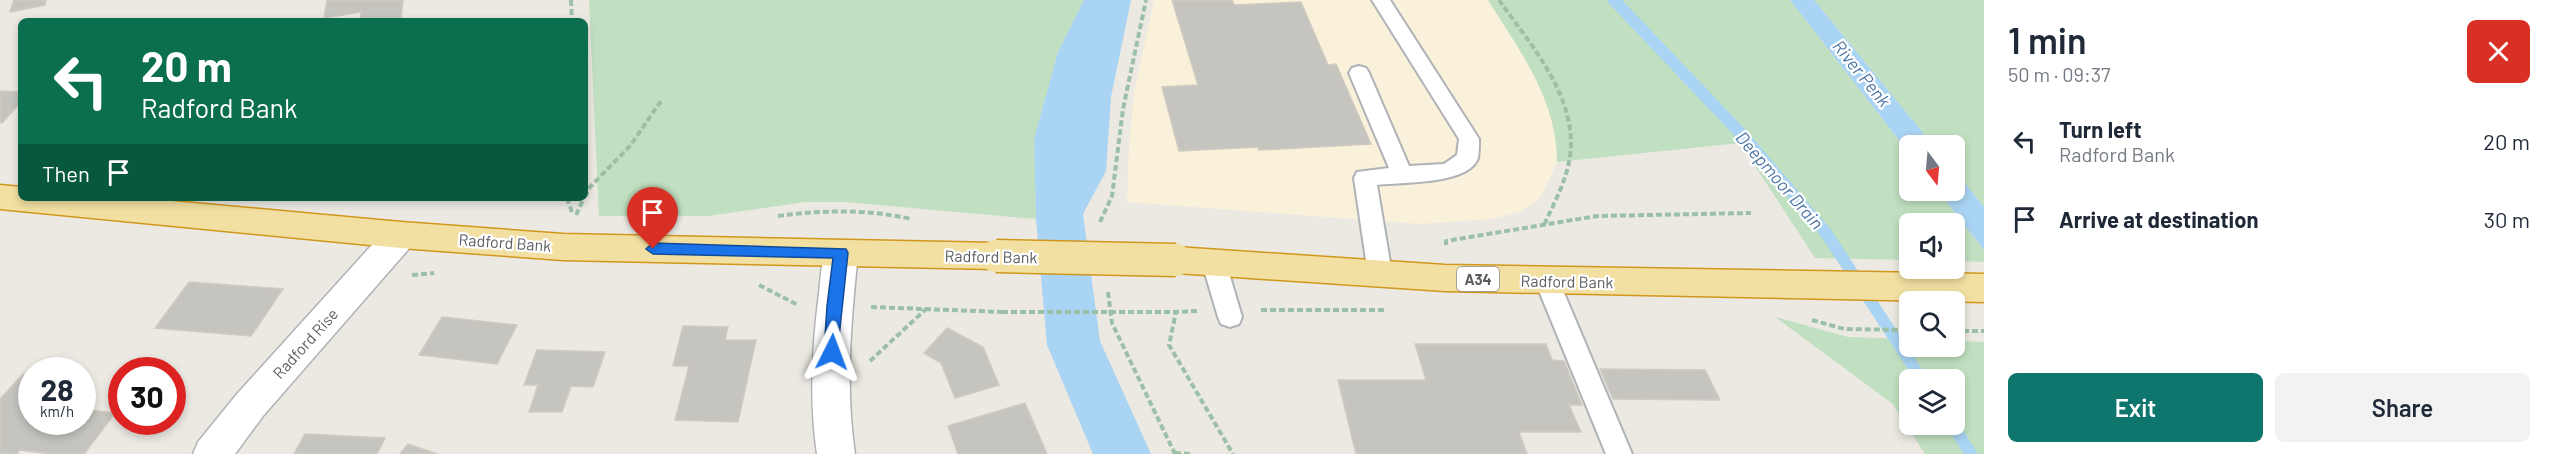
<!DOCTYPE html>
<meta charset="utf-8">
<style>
:root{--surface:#fff;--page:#f2f2f3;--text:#1f2937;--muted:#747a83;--accent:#0f766e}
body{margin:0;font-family:Barlow,sans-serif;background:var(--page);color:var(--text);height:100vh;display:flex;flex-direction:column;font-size:22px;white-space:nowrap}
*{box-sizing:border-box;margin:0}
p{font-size:20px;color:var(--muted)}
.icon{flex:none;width:33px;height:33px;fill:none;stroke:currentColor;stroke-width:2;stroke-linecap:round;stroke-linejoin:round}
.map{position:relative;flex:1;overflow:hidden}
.details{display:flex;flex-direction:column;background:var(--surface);width:570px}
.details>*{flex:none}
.guide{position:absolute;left:18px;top:18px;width:570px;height:183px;border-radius:9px;box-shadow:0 3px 9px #0003;background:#0b6e4f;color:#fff;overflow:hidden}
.needle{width:39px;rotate:164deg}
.buttons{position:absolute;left:1899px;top:135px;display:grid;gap:12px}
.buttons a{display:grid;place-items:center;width:66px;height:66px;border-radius:9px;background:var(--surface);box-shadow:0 3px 9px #0003;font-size:30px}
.speed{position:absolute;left:18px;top:357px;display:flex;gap:12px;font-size:30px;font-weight:700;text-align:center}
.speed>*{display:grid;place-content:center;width:78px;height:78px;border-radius:50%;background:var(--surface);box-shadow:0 3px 9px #0003;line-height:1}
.speed small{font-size:15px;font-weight:400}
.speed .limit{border:9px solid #d22;background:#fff;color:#111}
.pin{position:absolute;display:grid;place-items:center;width:51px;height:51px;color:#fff;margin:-62px -26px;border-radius:50% 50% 50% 0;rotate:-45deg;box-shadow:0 0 6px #0007}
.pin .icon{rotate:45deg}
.me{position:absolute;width:66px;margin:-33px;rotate:3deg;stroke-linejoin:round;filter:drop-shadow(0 0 4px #0008)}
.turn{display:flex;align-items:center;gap:21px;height:126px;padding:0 24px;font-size:27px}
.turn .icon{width:78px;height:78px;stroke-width:2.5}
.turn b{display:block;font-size:42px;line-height:51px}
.then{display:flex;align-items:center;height:57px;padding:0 24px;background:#0003;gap:12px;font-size:22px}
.round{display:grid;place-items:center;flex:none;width:63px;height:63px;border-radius:9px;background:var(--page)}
.head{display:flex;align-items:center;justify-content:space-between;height:102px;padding:0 24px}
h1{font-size:36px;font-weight:600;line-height:45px}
.cta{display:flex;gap:12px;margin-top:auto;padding:12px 24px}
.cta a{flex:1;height:69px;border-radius:9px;background:var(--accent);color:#fff;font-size:24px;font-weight:600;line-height:69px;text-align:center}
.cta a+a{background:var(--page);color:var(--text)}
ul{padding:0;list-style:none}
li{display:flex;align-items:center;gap:18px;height:78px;padding:0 24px}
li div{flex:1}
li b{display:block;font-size:22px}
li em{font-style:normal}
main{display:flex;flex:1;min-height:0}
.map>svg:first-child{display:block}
.commercial{fill:#f9f1d9}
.green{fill:#c1e0c1;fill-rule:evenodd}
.water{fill:#aad4f3}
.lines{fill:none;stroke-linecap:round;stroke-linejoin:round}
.stream{stroke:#aad4f3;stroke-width:12}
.building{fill:#c6c4bf;stroke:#cfcbc1;stroke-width:1.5}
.service-casing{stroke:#afb2b6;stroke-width:4}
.minor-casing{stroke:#afb2b6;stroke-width:3}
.trunk-casing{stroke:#d1971c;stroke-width:3}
.path{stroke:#9bc0a6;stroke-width:4;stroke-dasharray:6 3;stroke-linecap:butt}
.service{fill:#fff;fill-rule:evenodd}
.minor{fill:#fff;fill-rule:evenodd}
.trunk{fill:#f2e0a2;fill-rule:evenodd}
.trunk-bridge-casing{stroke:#d1971c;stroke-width:35;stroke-linecap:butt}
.path-bridge{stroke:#9bc0a6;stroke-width:4;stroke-dasharray:6 3;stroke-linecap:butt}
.trunk-bridge{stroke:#f2e0a2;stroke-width:32}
.route{fill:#1a73e8;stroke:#114b97;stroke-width:1.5}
.labels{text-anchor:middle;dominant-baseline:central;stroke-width:4.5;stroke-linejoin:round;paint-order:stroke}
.shield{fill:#fff;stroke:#8c8e90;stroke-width:1.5}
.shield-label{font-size:15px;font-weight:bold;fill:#5a5d61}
.street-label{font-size:16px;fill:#5a5d61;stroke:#fff}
.water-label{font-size:18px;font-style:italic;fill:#4a76a3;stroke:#fff}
</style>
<main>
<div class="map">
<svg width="1984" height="454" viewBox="0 0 1984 454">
<rect width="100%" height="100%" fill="#ebe9e2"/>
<polygon class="commercial" points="1154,0 1488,0 1535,75 1550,112 1557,140 1557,162 1549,180 1538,201 1519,212 1492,219 1420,224 1127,202 1129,146 1134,93"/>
<g class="green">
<polygon points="589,0 1084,0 1058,52 1034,139 1036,219 845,202 805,202 708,216 599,216"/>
<path d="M1488,0H1790L1909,153L1910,190L1938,191L1984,250V262L1955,261L1954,224H1910L1909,260L1815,258L1740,143L1557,162C1557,100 1520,51 1488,0Z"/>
<polygon points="1814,0 1984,0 1984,207 1955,171 1954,146 1933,145"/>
<path d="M1775,317L1848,337L1909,339L1910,346H1954L1955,341L1984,342V454H1925L1893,404ZM1910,380H1954V424H1910Z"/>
</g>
<g class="water">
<polygon points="1084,0 1131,0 1111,97 1106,171 1083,214 1100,341 1151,454 1093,454 1047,345 1036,219 1034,139 1058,52"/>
<polygon points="1790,0 1814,0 1933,145 1910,146 1909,153"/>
<polygon points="1955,171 1984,207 1984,250 1938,191 1954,190"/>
</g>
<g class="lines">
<g class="stream">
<polyline points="1614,0 1744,137 1826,233 1922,380"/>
<polyline points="1952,424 1971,454"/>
</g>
</g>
<g class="building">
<polygon points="14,0 46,0 45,5 10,12"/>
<polygon points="327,0 403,0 401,19 360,21 361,12 324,18"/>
<polygon points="1172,0 1232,0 1234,5 1301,2 1328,65 1336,64 1371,144 1259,150 1258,147 1179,151 1162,87 1198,85"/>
<polygon points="0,91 21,92 21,102 2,123 0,122"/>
<polygon points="189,282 283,289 251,336 155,328"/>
<polygon points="442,317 517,325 497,364 419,355"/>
<polygon points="683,326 728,327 725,340 756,340 738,422 675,420 689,366 673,366"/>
<polygon points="947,328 983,347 999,385 955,398 941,363 924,353"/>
<polygon points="1415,344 1546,344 1552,360 1564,361 1582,405 1569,405 1581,432 1519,432 1527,454 1356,454 1338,380 1426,380"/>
<polygon points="537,350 605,352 593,387 571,386 562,412 529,412 538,385 524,385"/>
<polygon points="1600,369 1705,370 1720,400 1613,399"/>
<polygon points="23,374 32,375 32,422 82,422 82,409 115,413 84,454 51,454 20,450 17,454 0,454 0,399"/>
<polygon points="1025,403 1047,454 958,454 948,426"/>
<polygon points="305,434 385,438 377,454 294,454"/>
<polygon points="408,444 437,454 400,454"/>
</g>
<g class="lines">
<defs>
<g id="service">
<path d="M1372,0H1390L1479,139C1479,145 1479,152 1478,158C1469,185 1400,182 1377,185L1392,274L1388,280L1380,283L1372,280L1368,274L1354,178L1357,172L1389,168L1349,73L1352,68L1359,66L1366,68L1369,73L1409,166L1444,164L1457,155L1459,139Z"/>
<polygon points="1214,254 1222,257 1226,263 1242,317 1239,324 1230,327 1221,324 1218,317 1202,263 1206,257"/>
<polygon points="1547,272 1555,274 1559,281 1632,454 1606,454 1535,281 1539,274"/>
</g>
<g id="minor">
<polygon points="401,222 413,226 418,235 413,244 263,416 235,454 193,454 198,442 237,394 389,226"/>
<path d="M841,240L853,244L858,253C851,321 845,387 855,454H817C809,400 812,347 819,293C821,276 821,259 829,244Z"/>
</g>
<g id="trunk">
<polygon points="0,185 21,187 21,198 138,198 401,222 563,234 996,243 1008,247 1013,256 1008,265 996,269 563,260 401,248 0,209"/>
<polygon points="1176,247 1445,265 1984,274 1984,302 1445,291 1176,273 1164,269 1159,260 1164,251"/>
</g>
</defs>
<use href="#service" class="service-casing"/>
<use href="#minor" class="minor-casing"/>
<use href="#trunk" class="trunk-casing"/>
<g class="path">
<polyline points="571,0 572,21"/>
<path d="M1499,0C1530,44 1578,97 1570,156C1567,180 1554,203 1544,225"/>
<polyline points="585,197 590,187 630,146 661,101"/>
<polyline points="567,198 573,215"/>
<polyline points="576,215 584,198"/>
<path d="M778,216C822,210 868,209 911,219"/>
<polyline points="1100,222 1112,196 1123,109 1146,0"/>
<polyline points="1446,245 1446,241 1597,216 1751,213"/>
<polyline points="412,275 434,273"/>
<polyline points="759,285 798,305"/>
<polyline points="1108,292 1112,323 1175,454"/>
<polyline points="871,307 1002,312"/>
<polyline points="1261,310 1386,310"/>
<polyline points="1197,311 1176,312 1169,345 1233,454"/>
<polyline points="1812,320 1844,329 1910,330"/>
<polyline points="1954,331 1984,331"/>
<polyline points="870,361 926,309"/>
<polyline points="1175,453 1190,454"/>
</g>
<use href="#service" class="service"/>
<use href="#minor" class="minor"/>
<use href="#trunk" class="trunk"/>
<defs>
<polyline id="trunk-bridge" points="996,256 1176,260"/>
</defs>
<use href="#trunk-bridge" class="trunk-bridge-casing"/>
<polyline class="path-bridge" points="1002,312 1176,312"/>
<use href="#trunk-bridge" class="trunk-bridge"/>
</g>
<polygon class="route" points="653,243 846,249 848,253 837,356 832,358 827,356 824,352 827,306 833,258 653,254 646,249"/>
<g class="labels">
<rect class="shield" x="1457" y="267" width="42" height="24" rx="4.5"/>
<g class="shield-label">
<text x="1478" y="279">A34</text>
</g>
<g class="street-label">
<text transform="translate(505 242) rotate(4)">Radford Bank</text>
<text transform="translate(991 256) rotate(1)">Radford Bank</text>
<text transform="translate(1567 281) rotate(1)">Radford Bank</text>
<text transform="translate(305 343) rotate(-48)">Radford Rise</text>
</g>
<g class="water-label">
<text transform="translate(1862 73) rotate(51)">River Penk</text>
<text transform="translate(1780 180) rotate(49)">Deepmoor Drain</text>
</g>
</g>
</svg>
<div class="buttons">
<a><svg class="needle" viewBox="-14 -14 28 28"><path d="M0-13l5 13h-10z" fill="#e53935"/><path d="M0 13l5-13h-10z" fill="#747a83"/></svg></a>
<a><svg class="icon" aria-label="sound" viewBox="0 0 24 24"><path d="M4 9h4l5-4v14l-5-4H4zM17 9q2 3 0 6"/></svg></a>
<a><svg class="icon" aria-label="search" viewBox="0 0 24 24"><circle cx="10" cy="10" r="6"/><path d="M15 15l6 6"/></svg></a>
<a><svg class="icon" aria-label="layers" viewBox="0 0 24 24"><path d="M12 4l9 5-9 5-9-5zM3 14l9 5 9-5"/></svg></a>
</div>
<div class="speed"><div>28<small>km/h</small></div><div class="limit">30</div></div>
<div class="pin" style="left:653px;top:249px;background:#d93025"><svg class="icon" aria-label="arrive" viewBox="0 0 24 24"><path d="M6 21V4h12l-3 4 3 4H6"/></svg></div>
<svg class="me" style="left:832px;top:352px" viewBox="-20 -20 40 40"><path d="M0-17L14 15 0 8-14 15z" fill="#1a73e8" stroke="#fff" stroke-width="4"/></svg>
<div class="guide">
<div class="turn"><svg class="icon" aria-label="left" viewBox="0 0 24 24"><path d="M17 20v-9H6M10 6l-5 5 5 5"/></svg><div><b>20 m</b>Radford Bank</div></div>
<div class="then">Then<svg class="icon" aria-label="arrive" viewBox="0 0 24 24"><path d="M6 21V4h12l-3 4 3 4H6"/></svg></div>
</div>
</div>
<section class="details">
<div class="head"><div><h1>1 min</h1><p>50 m · 09:37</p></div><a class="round" style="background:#d93025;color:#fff"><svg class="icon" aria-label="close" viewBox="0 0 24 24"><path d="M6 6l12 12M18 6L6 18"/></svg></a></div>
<ul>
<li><svg class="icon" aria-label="left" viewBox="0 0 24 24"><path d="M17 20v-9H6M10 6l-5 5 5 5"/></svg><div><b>Turn left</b><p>Radford Bank</p></div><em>20 m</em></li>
<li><svg class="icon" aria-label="arrive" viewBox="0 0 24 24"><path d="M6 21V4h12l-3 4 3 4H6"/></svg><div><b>Arrive at destination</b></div><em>30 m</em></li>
</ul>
<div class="cta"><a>Exit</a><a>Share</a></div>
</section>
</main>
